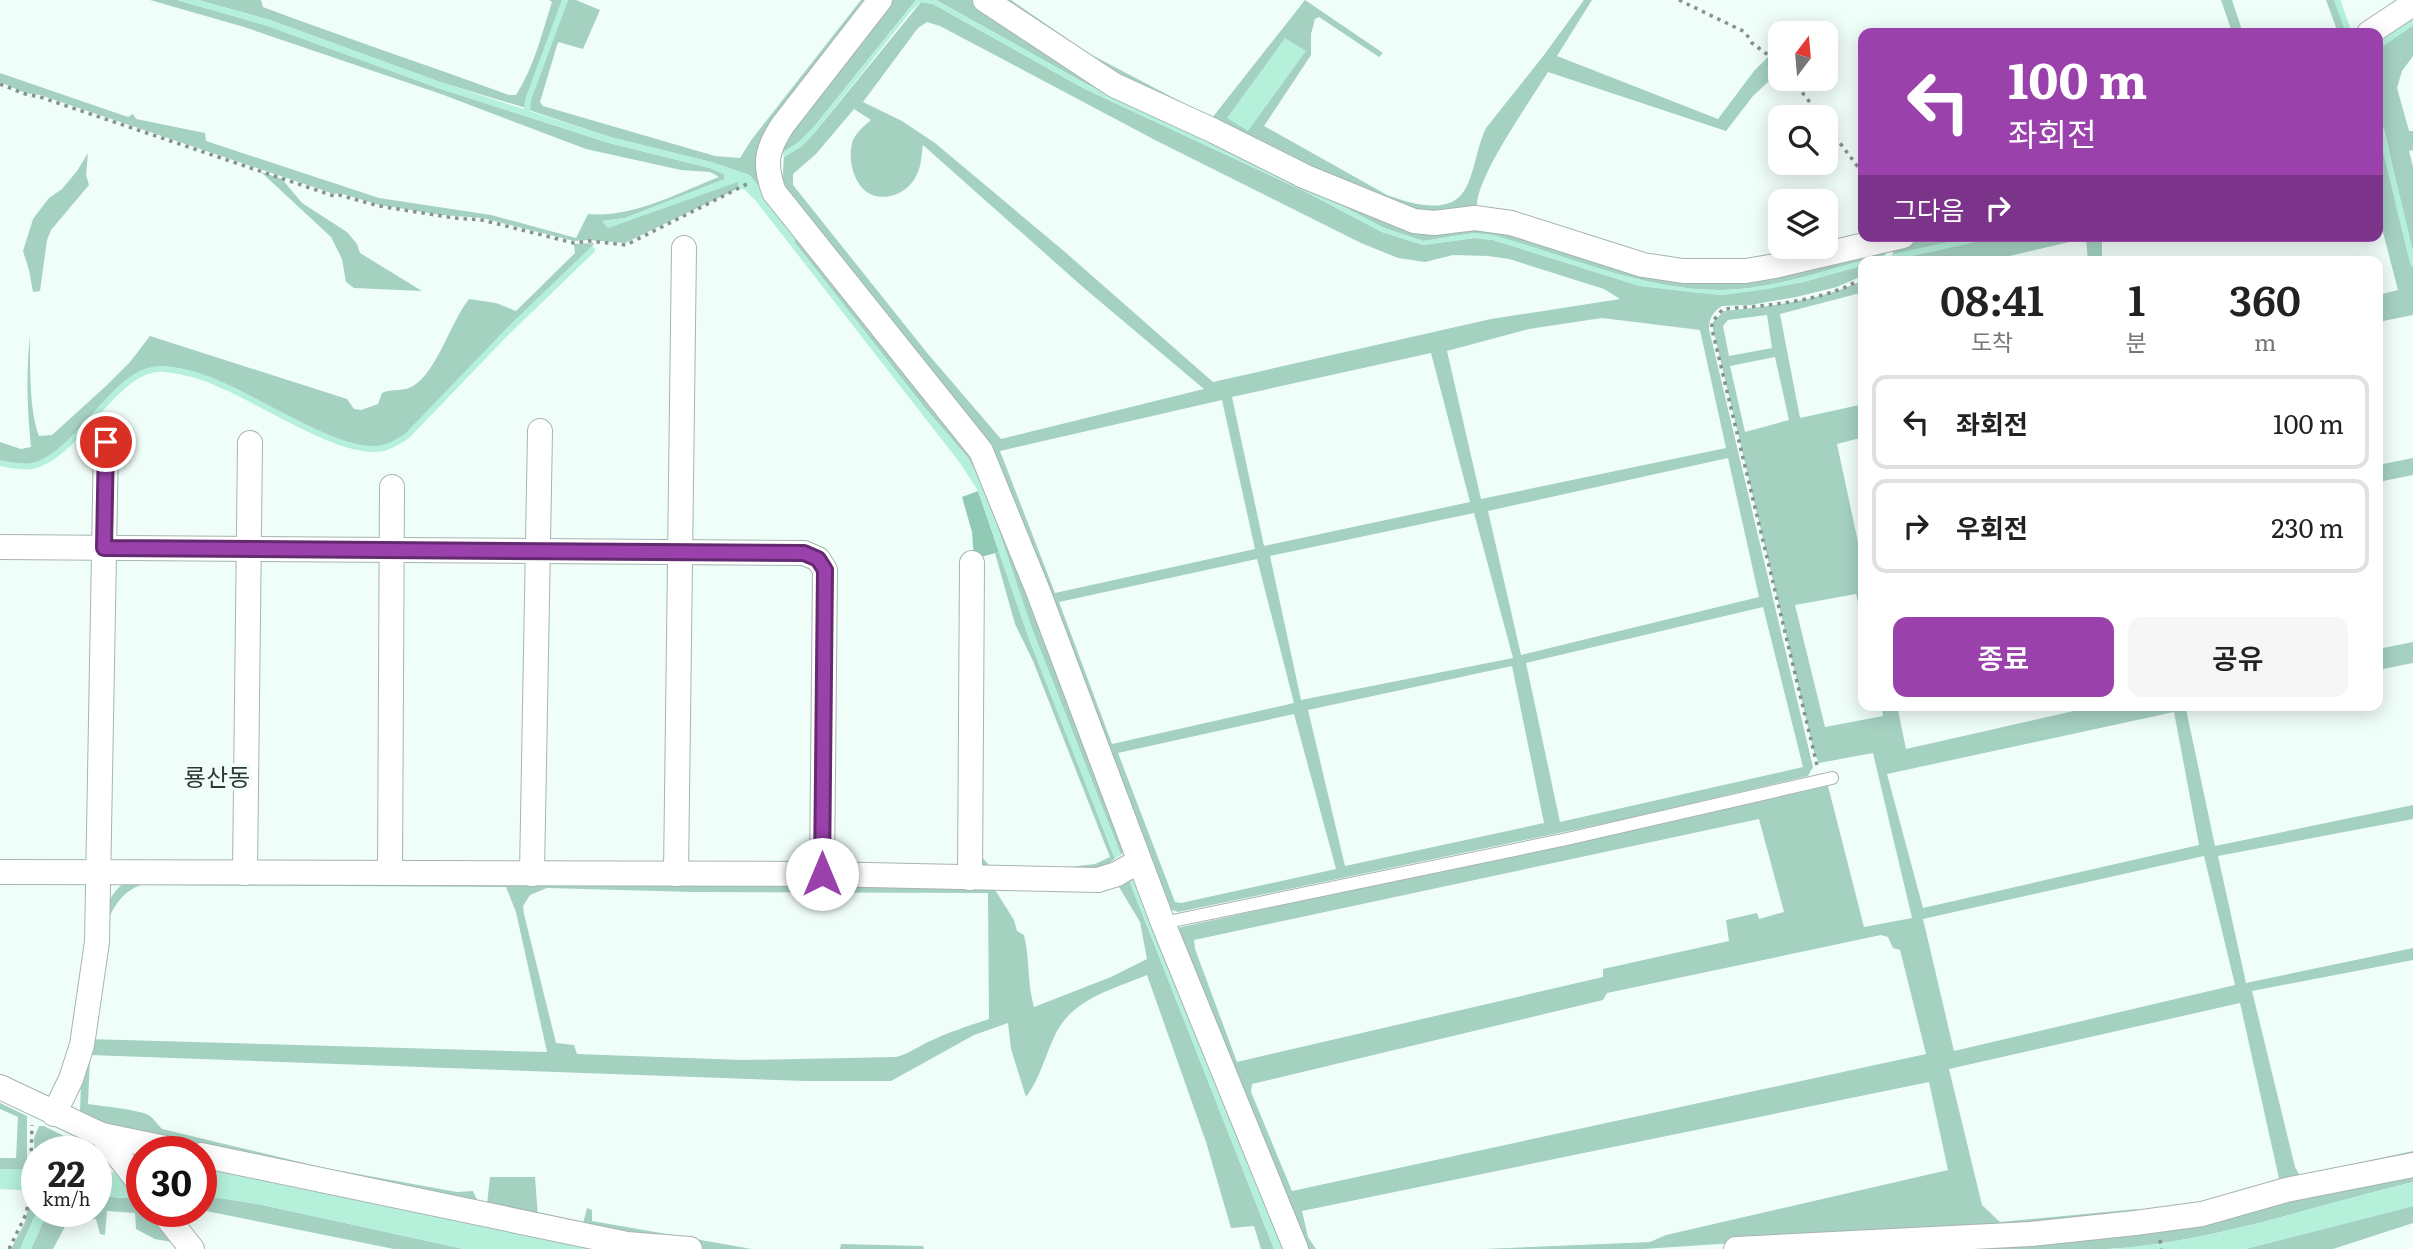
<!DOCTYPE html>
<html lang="ko">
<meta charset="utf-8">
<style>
:root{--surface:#fff;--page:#f6f6f6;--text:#222;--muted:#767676;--line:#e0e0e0;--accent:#9a41ac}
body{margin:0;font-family:Literata,"Noto Sans KR",serif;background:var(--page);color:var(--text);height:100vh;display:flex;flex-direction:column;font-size:26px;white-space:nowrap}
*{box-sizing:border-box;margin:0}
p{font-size:23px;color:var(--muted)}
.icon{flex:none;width:38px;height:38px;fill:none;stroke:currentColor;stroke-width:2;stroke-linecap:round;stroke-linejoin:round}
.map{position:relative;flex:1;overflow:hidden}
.details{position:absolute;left:1858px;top:256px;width:525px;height:455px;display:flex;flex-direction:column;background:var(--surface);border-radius:14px;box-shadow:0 4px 18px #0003}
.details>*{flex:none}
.hud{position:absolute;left:1858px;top:28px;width:525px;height:214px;border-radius:14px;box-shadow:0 4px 18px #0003;background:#9a41ac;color:#fff;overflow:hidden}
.needle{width:46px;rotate:16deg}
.buttons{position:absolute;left:1768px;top:21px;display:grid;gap:14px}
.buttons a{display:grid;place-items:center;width:70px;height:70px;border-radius:14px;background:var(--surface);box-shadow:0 4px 18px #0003;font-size:35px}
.speed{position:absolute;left:21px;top:1136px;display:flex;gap:14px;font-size:35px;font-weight:700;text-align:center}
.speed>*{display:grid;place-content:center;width:91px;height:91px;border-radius:50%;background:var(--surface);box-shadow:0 4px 18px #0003;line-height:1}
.speed small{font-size:18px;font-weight:400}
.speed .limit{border:10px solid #d22;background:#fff;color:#111}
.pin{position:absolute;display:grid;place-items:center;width:60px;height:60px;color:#fff;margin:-30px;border:4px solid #fff;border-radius:50%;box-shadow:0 2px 7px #0007}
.me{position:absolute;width:77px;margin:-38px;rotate:0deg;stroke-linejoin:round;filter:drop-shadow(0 0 5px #0008)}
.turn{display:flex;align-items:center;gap:24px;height:147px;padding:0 35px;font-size:32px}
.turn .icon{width:91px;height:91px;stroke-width:2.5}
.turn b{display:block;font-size:49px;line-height:60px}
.then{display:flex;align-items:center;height:66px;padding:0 35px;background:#0003;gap:14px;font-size:26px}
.eta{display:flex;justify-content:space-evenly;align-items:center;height:119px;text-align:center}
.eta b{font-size:42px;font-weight:600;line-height:49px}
.primary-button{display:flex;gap:14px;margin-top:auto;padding:14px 35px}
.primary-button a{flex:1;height:80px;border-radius:14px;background:var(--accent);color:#fff;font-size:28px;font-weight:600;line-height:80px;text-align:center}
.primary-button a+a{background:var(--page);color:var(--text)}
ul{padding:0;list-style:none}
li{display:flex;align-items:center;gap:21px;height:94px;margin:0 14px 10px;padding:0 21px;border:4px solid var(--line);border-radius:14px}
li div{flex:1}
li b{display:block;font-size:26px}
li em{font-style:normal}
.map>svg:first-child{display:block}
.green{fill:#a5d1c1;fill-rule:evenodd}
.forest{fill:#90cab5}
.water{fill:#b5f0db}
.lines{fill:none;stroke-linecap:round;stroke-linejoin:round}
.stream{stroke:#b5f0db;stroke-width:6}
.service-casing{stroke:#a7b4af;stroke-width:14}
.minor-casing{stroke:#a7b4af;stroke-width:26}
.path{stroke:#87918d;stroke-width:3.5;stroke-dasharray:3.5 5;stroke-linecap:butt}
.service{stroke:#fff;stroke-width:12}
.minor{stroke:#fff;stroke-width:24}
.route-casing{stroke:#642a70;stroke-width:18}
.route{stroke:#9a41ac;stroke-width:12}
.labels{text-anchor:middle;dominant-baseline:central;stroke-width:7;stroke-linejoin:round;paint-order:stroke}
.quarter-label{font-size:24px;fill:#313634;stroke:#f0fef9}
</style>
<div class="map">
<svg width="2413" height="1249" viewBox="0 0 2413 1249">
<rect width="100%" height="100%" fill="#f0fef9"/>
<g class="green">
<path d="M150,0H177L268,26L438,88L609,143L710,168L724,174L725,179L625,218L603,221L608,228L734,181L738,182L739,188L625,243L589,240L574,241L482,218L442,215L380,205L339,193L334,194L40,95L25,93L0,82V73L128,117L133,114L136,119L205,133L206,141L379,198L491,215L576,238L588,214C633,218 678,193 719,177L710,172L681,170L586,149L441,94L244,27Z"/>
<path d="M198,0H261L263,7C345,38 428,65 509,95H516C534,67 542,33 552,2L549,0H563L527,99L526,108L440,82L270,20Z"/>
<polygon points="567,0 576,0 600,10 583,49 558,42 540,102 543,106 715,156 740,158 752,139 861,0 871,0 759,160 972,448 1124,851 1121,855 1032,629 984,487 968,458 925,408 795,243 795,239 749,175 711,162 610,137 529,110 530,100"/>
<polygon points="888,0 916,0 813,128 799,142 782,153 782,148 788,131"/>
<path d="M936,0H976L1316,186L1473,225L1647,273L1889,246L1885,255C1832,267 1779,289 1723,290C1644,291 1569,256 1494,236L1474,233L1423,241L1384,228L1308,188L1088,85Z"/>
<path d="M996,0H1011L1088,53L1212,118L1305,0L1383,53L1379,57L1319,17L1315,19L1311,34V55L1264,126L1387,195C1409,203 1448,216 1464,191C1474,176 1477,146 1486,128L1544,55L1584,0H1592L1557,56L1718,119L1754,71L1768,57L1775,62L1780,71L1753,96L1726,131L1548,72C1531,100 1476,177 1477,206L1504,214L1412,212L1153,95Z"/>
<polygon points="2221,0 2232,0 2241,27 2238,33 2225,33 2231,29"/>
<polygon points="2326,0 2335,0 2347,33 2338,33"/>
<path d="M921,2L933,4L1085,89L1306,192L1382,232L1423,245L1474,238L1493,240L1640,286L1723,295L1803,282L1864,265V275L1837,287L1796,297L1750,305L1722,306C1713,312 1709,318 1709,329L1813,767L1808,776L1617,821L1178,912L1170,909L999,474L782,184L784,157L802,146L816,131ZM927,22L940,26L1155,140L1361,243L1398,258L1425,262L1453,255L1488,256L1509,259L1604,289L1620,299L1491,319L1213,382L1065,252L935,143L902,121L863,102L918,28ZM854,109L871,120C864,126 857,132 853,140C847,157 853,185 870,194C887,202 909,192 916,176C922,166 921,155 923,145L1084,288L1204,389L1001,439L928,354L793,185V174L816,154ZM1602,318L1700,330L1726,448L1481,499L1447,351L1529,329ZM1431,353L1470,502L1264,546L1232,397ZM1222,400L1255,549L1055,593L1000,451ZM1728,458L1759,597L1521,655L1488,511ZM1474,513L1513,658L1301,700L1270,556ZM1257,559L1294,703L1112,744L1059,602ZM1763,607L1803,767L1560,822L1526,663ZM1512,666L1544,823L1345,866L1308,710ZM1294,714L1336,869L1181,903L1175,902L1118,753Z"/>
<polygon points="2413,25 2413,56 2402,71 2397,88 2409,131 2413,131 2413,150 2409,151 2413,167 2413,256 2384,129 2378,114 2378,48"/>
<polygon points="2378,123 2413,268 2413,315 2378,322 2378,295 2398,290 2378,213"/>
<polygon points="88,153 86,175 89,185 51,230 47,240 40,291 33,292 29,270 23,251 33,219 49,198 62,189 77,171"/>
<polygon points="261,172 282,179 302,203 347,232 357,244 360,253 422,291 354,288 346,282 342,259 331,237"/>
<polygon points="1937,236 1981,236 1893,255 1893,251 1898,245"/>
<polygon points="1996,236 2102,236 2102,261 2088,261 2086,238 1988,261 1891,261 1891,258"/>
<path d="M594,243L591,249L506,331L406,435C398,440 391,445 382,446C318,457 190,336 136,374L59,450L33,465L0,461V442L21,449L31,447C27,409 26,374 30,335C30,362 29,411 39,436L52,435L106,386L130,362L150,336L347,399L354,409L361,410L378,404L382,393C392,388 404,392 413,386C437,372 451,321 469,299L496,303L516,311L575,253L574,244Z"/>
<path d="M1864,280V292L1780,314L1800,418L1864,404V437L1837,444L1864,570V627L1856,594L1795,605L1825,727L1883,716L1881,705H1897L1906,749L2100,705H2200L2186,709L2215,846L2413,805V819L2218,856L2246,983L2413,948V960L2252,991L2295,1167L2301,1178L2306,1174L2413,1151V1160L2280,1183L2240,1003L1949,1069L1982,1205L2000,1222L2137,1209L2142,1216L1643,1249H1483L1650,1242L1666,1235L1948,1170L1929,1082L1302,1211L1308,1237L1316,1249H1305L1177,928L1828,786L1864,927L1912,918L1873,753L1819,763L1814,752L1713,329V322L1724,311C1772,306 1819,301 1864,280ZM1767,315L1772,348L1729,356L1723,326L1728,320ZM1775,357L1789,420L1745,432L1730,366ZM2174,712L2199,845L1923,908L1887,774ZM1759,819L1784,912L1759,919L1757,913L1726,920L1729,941L1603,969V977L1237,1062L1195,949L1194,940ZM2204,856L2235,985L1954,1051L1923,919ZM1881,935L1888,937L1893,948L1900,950L1926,1054L1292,1191L1251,1092L1252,1084L1603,1000L1607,993Z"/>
<polygon points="2413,458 2413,475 2378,482 2378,465"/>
<polygon points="999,552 1028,636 1115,859 1105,866 1091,871 981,871 978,853 989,865 997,867 1070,867 1095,864 1110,857 1033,661 1015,624 995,553"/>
<polygon points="2413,642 2413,663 2378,670 2378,649"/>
<path d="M1129,880L1274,1249H1261L1254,1226L1231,1228L1206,1142L1147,975C1114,989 1074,998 1056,1033C1045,1055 1041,1077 1026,1097L1011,1049L1008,1023L974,1035L891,1081H806L90,1055L88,1104C100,1106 143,1110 150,1116C154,1119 158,1125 162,1129L325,1168L457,1192L473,1191L478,1202L487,1204L490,1177H535L538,1217L194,1151L87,1117L80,1111L82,1057L87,1039L547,1052L516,912L506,887L141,885C117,893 110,916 100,937C104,914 106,897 125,882L992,885L1014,920L1017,931L1024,935C1030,959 1027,983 1034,1007L1111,977L1147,959L1140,922L1116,882ZM547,888L693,892L988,893L989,1019C968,1026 946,1033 926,1043C916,1048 908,1054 896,1057L743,1060L577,1054L574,1045L556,1043L524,914L523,906L530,895Z"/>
<polygon points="0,1103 27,1116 27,1170 0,1169 0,1158 16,1158 18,1117 0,1109"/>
<polygon points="39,1126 44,1126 94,1151 37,1152 35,1170 34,1138"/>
<path d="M2413,1168V1182C2312,1206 2211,1243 2108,1249H1796L1965,1239Z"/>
<polygon points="32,1190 37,1191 37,1211 20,1249 11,1249 25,1222"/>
<polygon points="201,1195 258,1204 464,1249 394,1249 201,1210"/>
<polygon points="96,1196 142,1199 142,1211 152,1211 178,1243 155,1239 136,1229 135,1213 107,1211 105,1235 100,1234 96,1219 69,1219 53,1249 31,1249 48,1211 96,1211"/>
<polygon points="2413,1206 2413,1223 2333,1249 2245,1249"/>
<polygon points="587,1208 592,1210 592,1221 752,1249 703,1249 581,1231"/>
<polygon points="841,1244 923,1246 924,1249 840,1249"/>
</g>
<polygon class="forest" points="978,491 999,552 974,559 972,532 962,497"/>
<g class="water">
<polygon points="177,0 198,0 270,20 440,82 610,137 711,162 750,175 776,207 795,239 795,243 925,408 968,458 984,487 1032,629 1121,855 1115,859 1028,636 978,491 960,463 756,201 745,190 739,188 738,182 608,228 602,221 625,218 725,179 724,174 710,168 609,143 438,88 268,26"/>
<path d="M916,0H936L1088,85L1308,188L1384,228L1423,241L1474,233L1494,235C1569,256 1644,291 1723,290C1779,289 1832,267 1885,255L1886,260L1864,261V265L1803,282L1768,289L1723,295L1697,293L1640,286L1493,240L1474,238L1423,245L1382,232L1306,192L1085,89L933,4L921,2L911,11L816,131L802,146L784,157L782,153L799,142L813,128Z"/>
<polygon points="1285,38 1306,51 1248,131 1227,118"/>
<polygon points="1135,879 1287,1249 1274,1249 1129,880"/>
<polygon points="201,1168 590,1249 464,1249 258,1204 201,1195"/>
<polygon points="0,1169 37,1170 37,1191 0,1189"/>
<polygon points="96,1172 124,1172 142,1199 96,1196"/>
<path d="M2413,1182V1206L2245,1249H2108C2211,1243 2312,1206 2413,1182Z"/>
<polygon points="37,1211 48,1211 31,1249 20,1249"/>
</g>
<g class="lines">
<g class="stream">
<polyline points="2337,0 2349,33"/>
<polyline points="2378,46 2413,22"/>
<polyline points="527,112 528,100 565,0"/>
<polyline points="2378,119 2413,263"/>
<polyline points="1894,257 1989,236"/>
<path d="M0,463C10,465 21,468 32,466C79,457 116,363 165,369C186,371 208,378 226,387C264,403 344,457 383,448C392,446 399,441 407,436L507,332L592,250"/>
</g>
<defs>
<polyline id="service" points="1163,923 1567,839 1832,778"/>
<g id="minor">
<path d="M880,0L782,126C766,151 764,164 774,192L981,451L1038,591L1163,923L1296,1249"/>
<polyline points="985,0 1114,85 1214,131 1306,177 1414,221 1434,223 1475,218 1511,223 1643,265 1683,271 1746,271 1775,266 1903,236"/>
<polyline points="2369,33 2413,4"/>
<polyline points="0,547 804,553 818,559 825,570 822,874"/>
<polyline points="0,872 822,874 1098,880 1117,874 1139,861"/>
<polyline points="245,873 250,443"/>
<polyline points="390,873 392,487"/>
<polyline points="532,874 540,431"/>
<polyline points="676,874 684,248"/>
<polyline points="970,878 972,563"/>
<polyline points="0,1087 102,1135 142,1186"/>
<polyline points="54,1114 71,1079 82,1045 97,942 106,442"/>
<polyline points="102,1135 185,1152"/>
<polyline points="201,1155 627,1244 690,1249"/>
<polyline points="162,1211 192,1249"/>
<polyline points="1736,1249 2031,1234 2135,1223 2202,1214 2286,1190 2413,1165"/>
</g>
</defs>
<use href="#service" class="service-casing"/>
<use href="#minor" class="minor-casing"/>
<g class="path">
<polyline points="1679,0 1745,32 1752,43 1780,64"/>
<polyline points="1792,79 1821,117"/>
<polyline points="0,84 25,94 40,97 334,196 339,195 379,206 454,218 482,220 574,243 589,241 626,245 747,184"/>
<polyline points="1825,123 1864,175"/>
<path d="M1817,765L1712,329V322L1723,309C1762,306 1802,303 1838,290C1847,287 1855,282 1864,278"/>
<polyline points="2160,1240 2161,1249"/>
<polyline points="9,1249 26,1214 30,1193 32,1125"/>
</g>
<use href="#service" class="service"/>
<use href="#minor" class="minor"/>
</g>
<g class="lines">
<defs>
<polyline id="route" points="106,442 104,548 804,553 818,559 825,570 822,874"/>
</defs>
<use href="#route" class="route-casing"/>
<use href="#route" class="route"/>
</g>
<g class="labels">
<g class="quarter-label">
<text x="217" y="775">룡산동</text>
</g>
</g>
</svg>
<div class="buttons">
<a><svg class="needle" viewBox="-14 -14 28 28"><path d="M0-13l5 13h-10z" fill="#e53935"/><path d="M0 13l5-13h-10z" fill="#767676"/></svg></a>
<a><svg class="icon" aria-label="search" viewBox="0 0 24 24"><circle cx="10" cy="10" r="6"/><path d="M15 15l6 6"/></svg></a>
<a><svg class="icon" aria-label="layers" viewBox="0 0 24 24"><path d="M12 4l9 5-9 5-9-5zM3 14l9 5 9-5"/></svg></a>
</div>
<div class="speed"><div>22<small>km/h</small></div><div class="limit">30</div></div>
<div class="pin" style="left:106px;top:442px;background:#d93025"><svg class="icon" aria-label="arrive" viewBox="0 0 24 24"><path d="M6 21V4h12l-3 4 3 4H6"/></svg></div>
<svg class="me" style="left:822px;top:874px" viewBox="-20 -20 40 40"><circle r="19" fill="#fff"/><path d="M0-13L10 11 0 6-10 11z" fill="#9a41ac"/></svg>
<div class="hud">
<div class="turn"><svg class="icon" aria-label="left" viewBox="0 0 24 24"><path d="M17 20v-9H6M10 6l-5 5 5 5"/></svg><div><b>100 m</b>좌회전</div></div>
<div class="then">그다음<svg class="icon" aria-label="right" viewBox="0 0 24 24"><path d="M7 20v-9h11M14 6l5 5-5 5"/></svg></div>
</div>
<section class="details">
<div class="eta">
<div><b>08:41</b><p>도착</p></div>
<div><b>1</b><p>분</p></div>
<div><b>360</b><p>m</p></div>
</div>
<ul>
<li><svg class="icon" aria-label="left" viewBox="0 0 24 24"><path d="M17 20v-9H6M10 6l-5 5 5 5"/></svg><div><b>좌회전</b></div><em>100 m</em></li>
<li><svg class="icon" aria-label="right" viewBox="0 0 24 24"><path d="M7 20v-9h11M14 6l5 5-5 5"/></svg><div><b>우회전</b></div><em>230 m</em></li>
</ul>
<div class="primary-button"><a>종료</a><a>공유</a></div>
</section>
</div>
